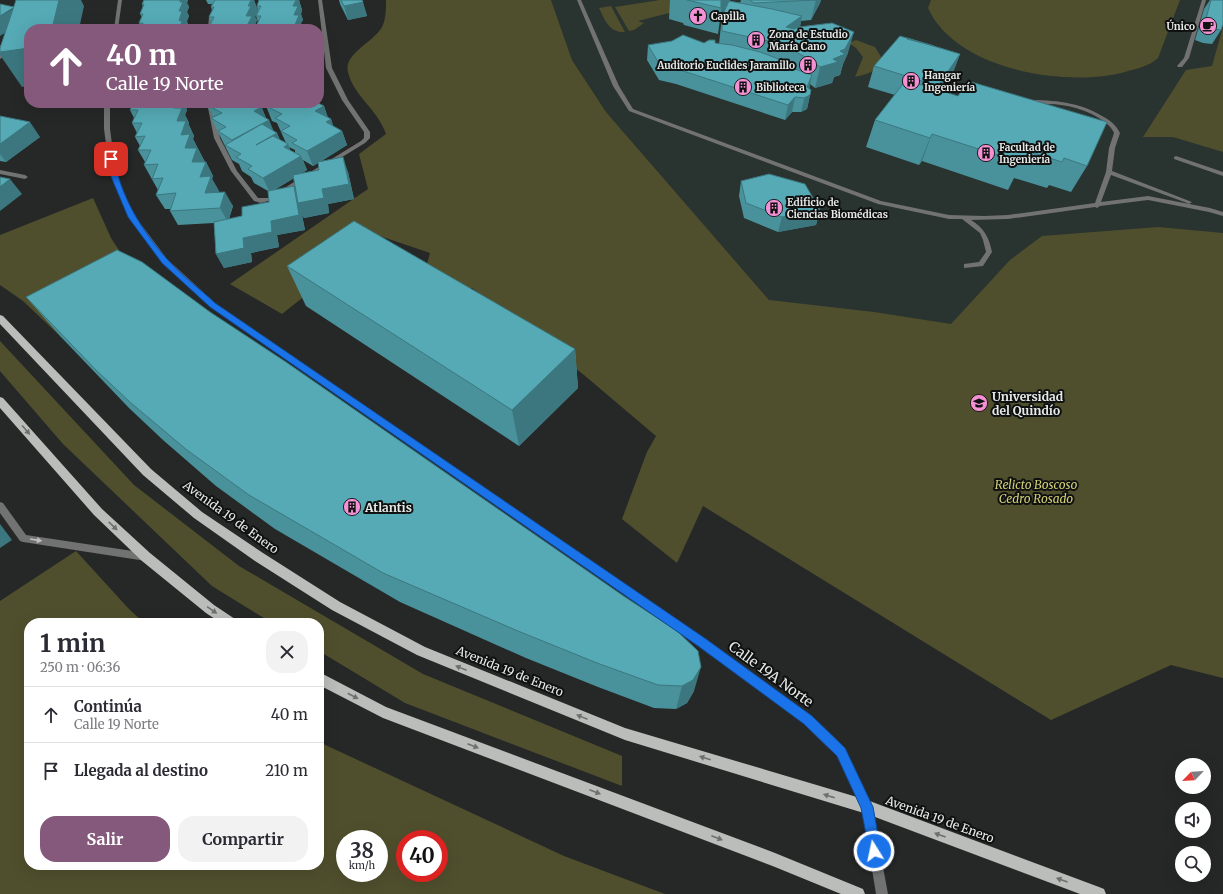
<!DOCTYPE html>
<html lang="es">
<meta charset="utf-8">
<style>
:root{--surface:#fff;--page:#f2f2f3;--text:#2b2b33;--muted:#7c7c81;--line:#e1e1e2;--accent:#85597b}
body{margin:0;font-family:Merriweather,serif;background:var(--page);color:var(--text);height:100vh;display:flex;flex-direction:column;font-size:15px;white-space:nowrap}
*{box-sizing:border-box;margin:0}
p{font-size:13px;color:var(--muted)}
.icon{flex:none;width:22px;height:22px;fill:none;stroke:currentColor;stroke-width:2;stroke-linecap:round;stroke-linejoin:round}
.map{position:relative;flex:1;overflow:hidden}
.drawer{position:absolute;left:24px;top:618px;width:300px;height:252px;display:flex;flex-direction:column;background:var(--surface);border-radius:16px;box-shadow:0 4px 16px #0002}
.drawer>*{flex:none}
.hud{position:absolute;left:24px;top:24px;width:300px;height:84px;border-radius:16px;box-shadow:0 4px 16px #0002;background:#85597b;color:#fff;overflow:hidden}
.needle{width:26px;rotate:245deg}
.controls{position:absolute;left:1175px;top:758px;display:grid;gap:8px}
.controls a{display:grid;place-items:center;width:36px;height:36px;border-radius:50%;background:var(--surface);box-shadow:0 4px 16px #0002;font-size:20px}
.speed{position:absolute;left:336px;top:830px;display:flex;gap:8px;font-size:20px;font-weight:700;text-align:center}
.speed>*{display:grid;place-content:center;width:52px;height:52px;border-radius:50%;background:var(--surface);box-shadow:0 4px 16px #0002;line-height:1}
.speed small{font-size:10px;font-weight:400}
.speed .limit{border:6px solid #d22;background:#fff;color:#111}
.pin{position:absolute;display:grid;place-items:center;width:34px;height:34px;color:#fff;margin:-17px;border-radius:8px;box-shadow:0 2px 6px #0006}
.me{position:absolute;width:44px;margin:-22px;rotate:350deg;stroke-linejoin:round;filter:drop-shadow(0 0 3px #0008)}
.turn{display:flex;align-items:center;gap:14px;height:84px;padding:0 16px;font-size:18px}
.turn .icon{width:52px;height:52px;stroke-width:2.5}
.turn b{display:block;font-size:28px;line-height:34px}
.round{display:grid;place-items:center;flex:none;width:42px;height:42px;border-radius:16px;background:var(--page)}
.summary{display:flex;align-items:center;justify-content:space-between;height:68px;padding:0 16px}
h1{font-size:24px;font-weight:700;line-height:30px}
.cta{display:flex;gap:8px;margin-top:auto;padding:8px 16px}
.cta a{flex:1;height:46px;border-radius:16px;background:var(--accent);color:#fff;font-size:16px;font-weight:700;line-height:46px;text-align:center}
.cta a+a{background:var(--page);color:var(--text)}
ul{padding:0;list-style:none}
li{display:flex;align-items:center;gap:12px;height:56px;padding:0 16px;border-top:1px solid var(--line)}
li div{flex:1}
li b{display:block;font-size:15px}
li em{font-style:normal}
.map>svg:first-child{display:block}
.built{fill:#293330}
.green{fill:#504f2d;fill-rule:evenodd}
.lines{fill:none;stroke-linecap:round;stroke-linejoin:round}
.service{fill:#717271;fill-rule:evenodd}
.pedestrian{fill:#717271;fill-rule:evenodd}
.tertiary{fill:#717271;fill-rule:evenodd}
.primary{fill:#bbbdba;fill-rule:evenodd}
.wall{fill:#49929c;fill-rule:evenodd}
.shaded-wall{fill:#3c777f}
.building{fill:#55aab5;stroke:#3c777f}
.oneway{fill:#6e706e}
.oneway2{fill:#bebfbe}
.route{fill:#1a73e8;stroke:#114b97}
.labels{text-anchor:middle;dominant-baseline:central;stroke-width:4;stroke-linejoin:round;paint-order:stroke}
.far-poi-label{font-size:10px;font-weight:bold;fill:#e7e9e8;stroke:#0f1110;text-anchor:start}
.poi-label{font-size:12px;font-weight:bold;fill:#e7e9e8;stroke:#0f1110;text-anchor:start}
.park-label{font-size:12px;font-style:italic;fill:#d3cf75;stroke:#0f1110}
.street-label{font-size:12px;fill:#e7e9e8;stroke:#0f1110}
.near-street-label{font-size:14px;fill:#e7e9e8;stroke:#0f1110}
</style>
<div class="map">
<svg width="1223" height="894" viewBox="0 0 1223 894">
<rect width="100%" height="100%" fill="#252827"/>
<polygon class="built" points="551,0 1223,0 1223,678 1171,665 1051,720 769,300 606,112 572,60"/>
<g class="green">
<path d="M386,0H551L572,60L606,112L769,300L874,312L951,324L1010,260L1042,236L1158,227L1223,233V678L1171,665L1051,720L703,506L677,563L622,519L647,452L656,436L584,375L472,288L464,290L427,264L430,253L380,236L282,314L230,284L368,189L359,154L386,134C377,108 354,97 348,72C343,54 374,42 382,27C386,19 386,9 386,0Z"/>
<polygon points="660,0 699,0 692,7 638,21 644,23 634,30 629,31 615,7"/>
<path d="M931,0H1180L1158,58C1148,67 1137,68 1125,72C1066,88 956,70 928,8Z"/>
<path d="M611,6L625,32C609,33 605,20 599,8Z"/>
<polygon points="1223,27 1223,152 1173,137 1143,137 1186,70 1212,66"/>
<path d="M856,40L875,47L881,57C876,73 870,73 855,77L863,57L856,48L849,43Z"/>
<polygon points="93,198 111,238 145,290 61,337 23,301 0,285 0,235"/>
<polygon points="0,341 134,485 239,566 423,674 622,756 622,786 405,703 319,651 319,623 272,623 212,586 63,444 0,371"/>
<path d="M76,551L128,608L144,623H29V865H319V742L564,856L665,894H0V601ZM345,839H379V873H345ZM405,839H439V873H405Z"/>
</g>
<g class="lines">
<g class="service">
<polygon points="318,0 322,0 332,68 348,100 370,132 370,138 365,143 272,200 261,203 254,201 231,171 214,138 207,103 213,103 220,138 237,171 258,198 268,198 361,141 364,138 364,132 342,100 326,68"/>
<path d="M577,0H581L619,86L633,109L881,201L949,215L984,216L1008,215L1095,203L1106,172L1109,148L1114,133C1111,126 1105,122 1099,118C1076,104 1053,103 1027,104L1024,102L1027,100C1054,100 1079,102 1102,116C1110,120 1116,125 1120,133L1115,148L1112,171L1192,202L1189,204L1187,203L1111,175L1101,202L1148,196L1210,208L1223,212V216L1209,212L1148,200L1100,206L1097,208L1095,207L1008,219L971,220C984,228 989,237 992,252L983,266L964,268V264L979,262L986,252L983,240L980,233L962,219H949L878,204L629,111L613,86Z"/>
<polygon points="213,11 217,12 213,16 212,29 208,29 209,16"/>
<polygon points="0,45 11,49 9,53 0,59 0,55 6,50 0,48"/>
<polygon points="1176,156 1223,172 1223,176 1174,159 1174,157"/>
<polygon points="0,170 25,175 28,177 25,179 0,174"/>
<polygon points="0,502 3,503 26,535 146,553 149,554 150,557 149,560 146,561 23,542 20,541 0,513"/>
</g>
<polygon class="pedestrian" points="1202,0 1206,0 1189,58 1182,67 1178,67 1177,66 1184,58"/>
<g class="tertiary">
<polygon points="118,0 122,0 118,29 114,29"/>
<polygon points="104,103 110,103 110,129 116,174 134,215 167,259 215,303 705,639 812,716 845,748 871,803 888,894 876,894 862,808 837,756 804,724 699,645 211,307 163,263 128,215 110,174 104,129"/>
</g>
<g class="primary">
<polygon points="0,315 3,316 151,469 202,512 263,553 340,602 425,647 625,728 867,800 1099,887 1104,889 1106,894 1080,894 867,814 625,740 417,655 332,610 255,561 194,518 143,475 0,324"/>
<polygon points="0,397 3,398 102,509 150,553 214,605 235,619 237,623 221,623 206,613 142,561 94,515 0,408"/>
<polygon points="319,672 386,707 775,853 863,889 865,894 841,894 775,867 383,718 319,685"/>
</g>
</g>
<g class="wall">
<polygon points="144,0 188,0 187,3 189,7 187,12 189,16 187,21 188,25 142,28 139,23 142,17 140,14 143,7 142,4"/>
<polygon points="206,0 254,0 258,11 255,17 257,20 255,25 256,29 210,29 209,27 211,22 209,17 212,10 211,7 212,4 208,4"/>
<polygon points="259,0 299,0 302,10 301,14 303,20 301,23 303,29 258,29 256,26 258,22 256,16 258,11 257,6"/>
<polygon points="339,0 362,0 367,16 348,20 340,4"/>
<polygon points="670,0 730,0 730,2 740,3 741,0 821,0 820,3 811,20 801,21 800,27 848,53 843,64 840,75 834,77 832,83 815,88 810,84 809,89 810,95 807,109 801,112 792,112 785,120 676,84 659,80 647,60 648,45 704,43 719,44 722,16 725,11 721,12 718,34 684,25 683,23 669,19"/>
<polygon points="1210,0 1223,0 1221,30 1212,44 1203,43 1195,40 1204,9"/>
<polygon points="934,46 960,54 952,75 941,91 1087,166 1071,192 1049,185 1047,188 1014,178 1008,190 922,161 919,165 866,147 875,120 895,95 868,87 874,66"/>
<path d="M133,103H184L187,110L185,115L189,123V125L194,136L193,139L205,162H206L213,176L212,179L219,191L218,192L233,206L229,219L242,216L269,202L268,191L254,183L251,177L242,171L239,164L232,160L211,118L213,117L207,105L211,103H260L266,118L269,120L273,131L277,133L280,140L286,143L277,123L272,121L266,106H324L328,118L331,119L333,126L342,131L347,145L320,162L348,172L354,199L328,204L329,213L304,218L302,215L305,230L277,235L279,247L251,253L252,262L224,268L216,254L214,223L178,225L170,211V209H165L156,195L158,190L144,165L145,162L138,150L140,146L135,137L137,133L132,123L134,118L130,110L133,104ZM289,147L295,150V153L290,150ZM303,160L313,166L318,163L319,170L302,173L307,170ZM294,178L296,190H274Z"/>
<polygon points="0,116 40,137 6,162 0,161"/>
<polygon points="741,181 820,210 816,225 778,232 744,218 739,196"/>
<polygon points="287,266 575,349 578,388 519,446 306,306"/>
<polygon points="26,297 694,691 687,703 676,709 654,708 598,687 526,658 400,602 275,529 216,486 163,440 129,408 61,337"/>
</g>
<g class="shaded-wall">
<polygon points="37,0 81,0 84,6 79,29 52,29"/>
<polygon points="180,0 188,0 187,3 189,7 187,12 189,16 187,21 188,25 187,29 180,29 179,21 180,2"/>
<polygon points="251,0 254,0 258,11 255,17 257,20 255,25 256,29 248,29 247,26 246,16 248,6"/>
<polygon points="296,0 299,0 302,10 301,14 303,20 301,23 303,29 296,29 295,25 293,6"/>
<polygon points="719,0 730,0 729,7 725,7 725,11 721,12 721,8"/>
<polygon points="816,0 821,0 820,3 811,20"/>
<polygon points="363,2 367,16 348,20 344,6"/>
<polygon points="16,7 24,21 0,36 0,16"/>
<polygon points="802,16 798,36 786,27"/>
<polygon points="854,32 848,53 843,64 840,75 834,77 832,83 815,88 820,67 833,59 840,51"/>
<polygon points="29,48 29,86 22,87 0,55 0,52"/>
<polygon points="960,54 952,75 930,107 938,86"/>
<polygon points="812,75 809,90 810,95 807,109 801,112 807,87"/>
<polygon points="795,97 792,112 785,120 788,105"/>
<polygon points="52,103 66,103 53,105"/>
<polygon points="177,103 184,103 187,110 185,115 189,123 189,125 194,136 193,139 205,162 200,177 185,148 177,121 174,108"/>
<polygon points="248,103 260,103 267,121 269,120 275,134 277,133 283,147 239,153 232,140"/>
<polygon points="310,103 324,106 329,121 331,119 336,134 321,126"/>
<polygon points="30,122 40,137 6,162 0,154 0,144"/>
<polygon points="342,131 347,145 313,166 307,151"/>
<polygon points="932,134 922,161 919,165 930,138"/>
<polygon points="288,144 294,159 284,147"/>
<polygon points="301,156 307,170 270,193 263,178"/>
<polygon points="343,157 348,172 354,199 328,204 329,213 304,218 302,215 305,230 277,235 279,247 251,253 252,262 224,268 216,254 243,238 271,221 294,186 300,201 322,189"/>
<polygon points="206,162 213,176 212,179 219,191 213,207 205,193 200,177"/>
<polygon points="10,179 22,194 0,211 0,187"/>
<polygon points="225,192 233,206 228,222 220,208"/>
<polygon points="820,210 816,225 778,232 782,217"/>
<polygon points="575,349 578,388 519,446 512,410"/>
<polygon points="0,524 12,540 0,548"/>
<polygon points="701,667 694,691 687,703 676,709 682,686"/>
</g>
<g class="building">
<polygon points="16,0 59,0 52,29 29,29 29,48 0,52 0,48"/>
<polygon points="144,0 180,0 180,2 183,2 179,11 182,11 179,21 182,20 180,29 141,29 143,23 139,23 143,14 140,14 144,4 142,4"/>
<polygon points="215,0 251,0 248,6 251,6 246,16 252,16 247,26 250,26 249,29 211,29 212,27 209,27 214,17 209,17 214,7 211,7"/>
<polygon points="259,0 296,0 293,6 298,6 294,15 299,15 295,25 299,25 297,29 259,29 260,26 256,26 261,16 256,16 261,6 257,6"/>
<polygon points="341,0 362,0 363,2 344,6"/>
<polygon points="687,0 721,0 721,8"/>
<polygon points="750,0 816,0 754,3"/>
<polygon points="1211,0 1223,0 1223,24 1221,30 1212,29 1204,26"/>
<polygon points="729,1 772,9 802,16 786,27 794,29 799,27 832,23 854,32 845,49 840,51 845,54 833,59 838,62 820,67 809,59 790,49 768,41 722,31 722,16"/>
<polygon points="0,4 14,7 13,8 0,16"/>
<polygon points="683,35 704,43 709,40 715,40 715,43 732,45 760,52 776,58 791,65 795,69 812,75 807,87 811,90 810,95 804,98 795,97 788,105 677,69 660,65 648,45 672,41"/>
<polygon points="900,36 960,54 938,86 874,66"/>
<polygon points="907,38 934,46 907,39"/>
<polygon points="906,80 958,96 968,81 1107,122 1087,166 1064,158 1062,162 1028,151 1022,163 932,134 930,138 875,120"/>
<polygon points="134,103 177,103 174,108 182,108 177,121 186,121 181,135 190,134 185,148 197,148 192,162 206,162 200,177 211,176 205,193 225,192 220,208 170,211 176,193 156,195 163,178 152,179 158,164 144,165 151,150 138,150 145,136 135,137 142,123 132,123 138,110 130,110"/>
<polygon points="211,103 254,103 262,107 254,111 269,120 232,140 218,131 226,127 211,118 222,113 207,105"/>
<polygon points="271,103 318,103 324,106 315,111 331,119 326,122 342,131 307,151 292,143 297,140 281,131 290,126 275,118 282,114 266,106"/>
<polygon points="0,116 30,122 0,144"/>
<polygon points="262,124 277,133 256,145 273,136 288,144 284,147 301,156 263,178 248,169 252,166 236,157 241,154 225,145"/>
<polygon points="343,157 349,184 322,189 324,198 298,203 293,175 319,170 318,162"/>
<polygon points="769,174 805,184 820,210 782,217 746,203 741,181"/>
<polygon points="0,177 10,179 0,187"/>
<polygon points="294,186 299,215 271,221 272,232 243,238 244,248 216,254 214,222 242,216 242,207 269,202 268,191"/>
<polygon points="354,221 575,349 512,410 287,266"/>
<polygon points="117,250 142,262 210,312 286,362 625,597 677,631 698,651 701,667 693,680 682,686 658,685 597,663 518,631 383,573 249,495 187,450 131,403 96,370 26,297"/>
</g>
<defs><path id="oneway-solid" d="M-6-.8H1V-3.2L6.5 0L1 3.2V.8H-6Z"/></defs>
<g class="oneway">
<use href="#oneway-solid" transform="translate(26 430) rotate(49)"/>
<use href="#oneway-solid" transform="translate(113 526) rotate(44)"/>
<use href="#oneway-solid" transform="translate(212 610) rotate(35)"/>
<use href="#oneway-solid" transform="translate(461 668) rotate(-158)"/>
<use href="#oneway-solid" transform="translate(353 696) rotate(28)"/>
<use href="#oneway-solid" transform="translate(582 717) rotate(-158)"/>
<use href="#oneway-solid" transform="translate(473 746) rotate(21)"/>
<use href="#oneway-solid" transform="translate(705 758) rotate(-163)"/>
<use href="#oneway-solid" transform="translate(595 792) rotate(21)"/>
<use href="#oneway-solid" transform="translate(829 796) rotate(-163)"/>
<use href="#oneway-solid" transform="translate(940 835) rotate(-160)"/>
<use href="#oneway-solid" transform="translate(717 838) rotate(21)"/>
<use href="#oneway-solid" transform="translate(1062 880) rotate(-160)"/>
</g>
<use class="oneway2" href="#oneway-solid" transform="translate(36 540) rotate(9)"/>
<path class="route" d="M111,157L115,159C119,195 143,232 167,259C181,275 200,289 215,303L706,639L812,716L845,748L873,807L881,851L879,855L874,857L870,855L861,808L837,756L804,724L698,646L210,307L162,263L128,217L110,174L108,159Z"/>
<defs>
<symbol id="church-disc" viewBox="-11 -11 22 22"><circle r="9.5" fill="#f491d4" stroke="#0f1110"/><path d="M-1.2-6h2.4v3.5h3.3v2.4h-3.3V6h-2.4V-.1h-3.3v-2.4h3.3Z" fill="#111"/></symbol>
<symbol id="cafe-disc" viewBox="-11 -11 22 22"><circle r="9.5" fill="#f491d4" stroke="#0f1110"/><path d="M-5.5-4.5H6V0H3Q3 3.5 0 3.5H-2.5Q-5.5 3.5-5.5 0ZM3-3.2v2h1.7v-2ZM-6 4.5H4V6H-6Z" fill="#111"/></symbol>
<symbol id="building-disc" viewBox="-11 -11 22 22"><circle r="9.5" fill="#f491d4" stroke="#0f1110"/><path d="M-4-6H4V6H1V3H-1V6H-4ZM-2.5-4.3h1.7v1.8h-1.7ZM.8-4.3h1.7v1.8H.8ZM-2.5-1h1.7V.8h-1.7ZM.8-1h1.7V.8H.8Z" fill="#111"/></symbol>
<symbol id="university-disc" viewBox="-11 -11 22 22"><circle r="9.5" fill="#f491d4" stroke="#0f1110"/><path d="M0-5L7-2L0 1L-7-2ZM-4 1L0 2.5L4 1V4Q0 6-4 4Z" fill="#111"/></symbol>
</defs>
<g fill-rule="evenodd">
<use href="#church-disc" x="688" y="6" width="20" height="20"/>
<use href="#cafe-disc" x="1198" y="16" width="20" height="20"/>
<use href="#building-disc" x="746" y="30" width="20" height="20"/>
<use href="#building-disc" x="798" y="55" width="20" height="20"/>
<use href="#building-disc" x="901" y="71" width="20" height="20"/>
<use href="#building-disc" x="733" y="77" width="20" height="20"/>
<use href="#building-disc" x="976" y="143" width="20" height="20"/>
<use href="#building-disc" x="764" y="198" width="20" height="20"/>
<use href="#university-disc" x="969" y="393" width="20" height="20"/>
<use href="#building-disc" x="342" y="497" width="20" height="20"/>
</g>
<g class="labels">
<g class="far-poi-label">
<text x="711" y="16">Capilla</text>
<text x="1195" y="26" text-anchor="end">Único</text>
<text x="769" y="34">Zona de Estudio<tspan x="769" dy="12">María Cano</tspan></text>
<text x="795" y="65" text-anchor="end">Auditorio Euclides Jaramillo</text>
<text x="924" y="75">Hangar<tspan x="924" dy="12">Ingeniería</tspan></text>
<text x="756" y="87">Biblioteca</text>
<text x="999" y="147">Facultad de<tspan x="999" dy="12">Ingeniería</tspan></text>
<text x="787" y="202">Edificio de<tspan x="787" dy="12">Ciencias Biomédicas</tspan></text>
</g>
<g class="poi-label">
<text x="992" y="396">Universidad<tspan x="992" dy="14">del Quindío</tspan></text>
<text x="365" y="507">Atlantis</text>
</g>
<g class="park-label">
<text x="1036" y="484">Relicto Boscoso<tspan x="1036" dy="14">Cedro Rosado</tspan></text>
</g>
<g class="street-label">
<text transform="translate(231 517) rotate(36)">Avenida 19 de Enero</text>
<text transform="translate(510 671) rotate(22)">Avenida 19 de Enero</text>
<text transform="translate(940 819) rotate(20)">Avenida 19 de Enero</text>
</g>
<g class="near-street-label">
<text transform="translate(771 674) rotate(36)">Calle 19A Norte</text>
</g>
</g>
</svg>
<div class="controls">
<a><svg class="needle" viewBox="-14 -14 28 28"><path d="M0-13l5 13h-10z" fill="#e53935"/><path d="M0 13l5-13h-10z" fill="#7c7c81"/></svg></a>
<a><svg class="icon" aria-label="sound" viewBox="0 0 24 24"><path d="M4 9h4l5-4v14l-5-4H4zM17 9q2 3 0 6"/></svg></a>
<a><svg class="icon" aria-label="search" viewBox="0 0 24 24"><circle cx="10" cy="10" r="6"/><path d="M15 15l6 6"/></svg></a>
</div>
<div class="speed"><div>38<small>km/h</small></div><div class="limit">40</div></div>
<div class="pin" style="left:111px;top:159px;background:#d93025"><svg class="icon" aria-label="arrive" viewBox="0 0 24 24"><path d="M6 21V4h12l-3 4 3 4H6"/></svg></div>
<svg class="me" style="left:874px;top:851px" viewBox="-20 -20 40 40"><circle r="17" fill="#1a73e8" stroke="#fff" stroke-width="3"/><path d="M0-11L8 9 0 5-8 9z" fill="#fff"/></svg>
<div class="hud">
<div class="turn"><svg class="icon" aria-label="ahead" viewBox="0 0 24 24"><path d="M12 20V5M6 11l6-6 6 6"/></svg><div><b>40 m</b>Calle 19 Norte</div></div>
</div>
<section class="drawer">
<div class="summary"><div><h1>1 min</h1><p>250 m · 06:36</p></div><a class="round"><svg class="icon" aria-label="close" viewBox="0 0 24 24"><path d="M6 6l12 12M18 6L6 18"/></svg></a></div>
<ul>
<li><svg class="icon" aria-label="ahead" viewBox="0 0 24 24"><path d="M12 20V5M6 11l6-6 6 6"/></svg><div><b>Continúa</b><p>Calle 19 Norte</p></div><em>40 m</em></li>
<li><svg class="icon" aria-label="arrive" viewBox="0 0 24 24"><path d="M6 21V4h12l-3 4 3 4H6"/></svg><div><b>Llegada al destino</b></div><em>210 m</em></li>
</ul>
<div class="cta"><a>Salir</a><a>Compartir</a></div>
</section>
</div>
